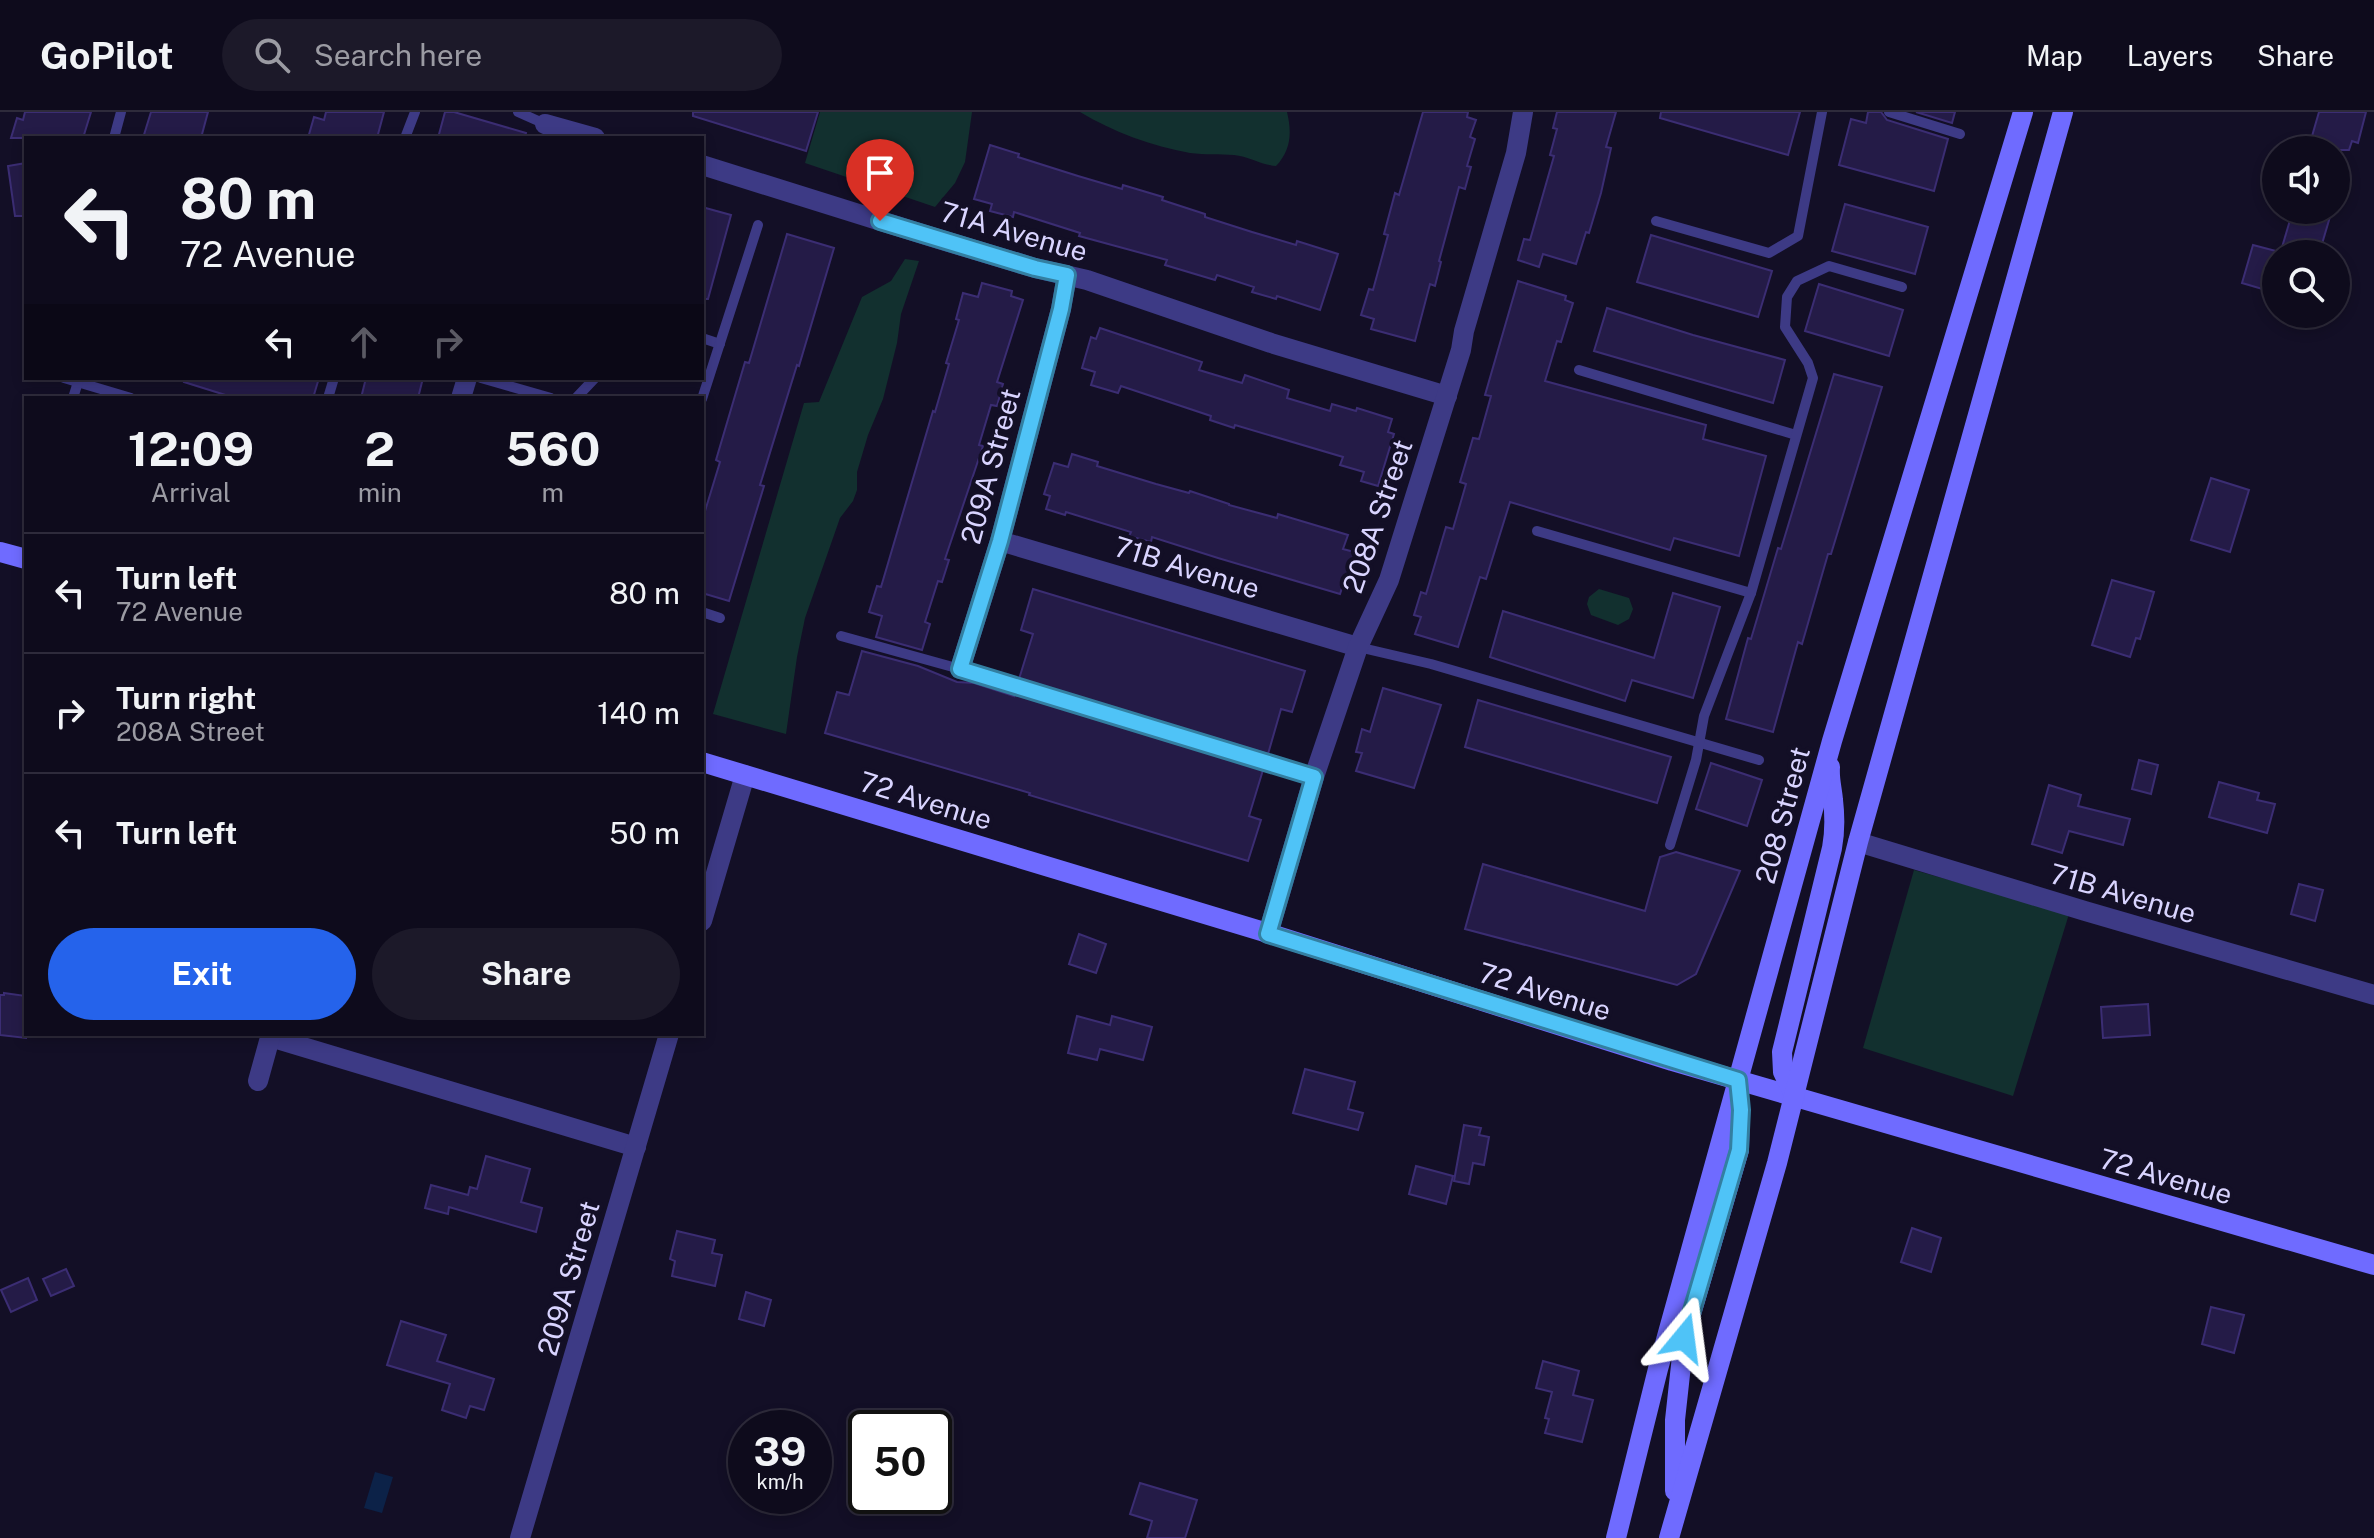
<!DOCTYPE html>
<style>
:root{--surface:#0e0b1c;--page:#1c1929;--text:#f1f3f6;--muted:#9b9ba3;--line:#2e2b3b;--accent:#2563eb}
body{margin:0;font-family:"Public Sans",sans-serif;background:var(--page);color:var(--text);height:100vh;display:flex;flex-direction:column;font-size:30px;white-space:nowrap}
*{box-sizing:border-box;margin:0}
p{font-size:26px;color:var(--muted)}
.icon{flex:none;width:44px;height:44px;fill:none;stroke:currentColor;stroke-width:2;stroke-linecap:round;stroke-linejoin:round}
.map{position:relative;flex:1;overflow:hidden}
.sheet{position:absolute;left:24px;top:284px;width:680px;height:640px;display:flex;flex-direction:column;background:var(--surface);border-radius:0px;box-shadow:0 4px 12px #0003,0 0 0 2px var(--line)}
.sheet>*{flex:none}
.guide{position:absolute;left:24px;top:24px;width:680px;height:244px;border-radius:0px;box-shadow:0 4px 12px #0003,0 0 0 2px var(--line);background:#0e0b1c;color:var(--text);overflow:hidden}
.fabs{position:absolute;left:2262px;top:24px;display:grid;gap:16px}
.fabs a{display:grid;place-items:center;width:88px;height:88px;border-radius:50%;background:var(--surface);box-shadow:0 4px 12px #0003,0 0 0 2px var(--line);font-size:40px}
.speed{position:absolute;left:728px;top:1298px;display:flex;gap:16px;font-size:40px;font-weight:700;text-align:center}
.speed>*{display:grid;place-content:center;width:104px;height:104px;border-radius:50%;background:var(--surface);box-shadow:0 4px 12px #0003,0 0 0 2px var(--line);line-height:1}
.speed small{font-size:20px;font-weight:400}
.speed .limit{border:4px solid #111;border-radius:12px;background:#fff;color:#111}
.pin{position:absolute;display:grid;place-items:center;width:68px;height:68px;color:#fff;margin:-82px -34px;border-radius:50% 50% 50% 0;rotate:-45deg;box-shadow:0 0 8px #0007}
.pin .icon{rotate:45deg}
.me{position:absolute;width:88px;margin:-44px;rotate:16deg;stroke-linejoin:round;filter:drop-shadow(0 0 6px #0008)}
.turn{display:flex;align-items:center;gap:28px;height:168px;padding:0 24px;font-size:36px}
.turn .icon{width:104px;height:104px;stroke-width:2.5}
.turn b{display:block;font-size:56px;line-height:68px}
.lanes{display:flex;align-items:center;height:76px;padding:0 24px;background:#0003;justify-content:center;gap:40px;direction:ltr}
.lanes .off{opacity:.35}
.eta{display:flex;justify-content:space-evenly;align-items:center;height:136px;text-align:center}
.eta b{font-size:48px;font-weight:700;line-height:56px}
.action{display:flex;gap:16px;margin-top:auto;padding:16px 24px}
.action a{flex:1;height:92px;border-radius:48px;background:var(--accent);color:#fff;font-size:32px;font-weight:700;line-height:92px;text-align:center}
.action a+a{background:var(--page);color:var(--text)}
ul{padding:0;list-style:none}
li{display:flex;align-items:center;gap:24px;height:120px;padding:0 24px;border-top:2px solid var(--line)}
li div{flex:1}
li b{display:block;font-size:30px}
li em{font-style:normal}
header{display:flex;align-items:center;gap:48px;box-sizing:border-box;height:112px;padding:0 40px;background:var(--surface);border-bottom:2px solid var(--line)}
header strong{font-size:38px}
nav{display:flex;gap:44px;margin-inline-start:auto;font-size:28px}
.search{width:560px;height:72px;background:var(--page);display:flex;align-items:center;gap:20px;box-sizing:border-box;padding:0 28px;border-radius:44px;color:var(--muted);font-size:30px}
.map>svg:first-child{display:block}
.green{fill:#12302f}
.water{fill:#0c2248}
.building{fill:#241b47;stroke:#3b2d73;stroke-width:2}
.lines{fill:none;stroke-linecap:round;stroke-linejoin:round}
.lane{stroke:#3d3a85;stroke-width:10}
.street{stroke:#3d3a85;stroke-width:20}
.secondary{stroke:#6f6bff;stroke-width:20}
.route-casing{stroke:#337fa1;stroke-width:20}
.route{stroke:#4fc3f7;stroke-width:14}
.labels{text-anchor:middle;dominant-baseline:central;stroke-width:8;stroke-linejoin:round;paint-order:stroke}
.street-label{font-size:28px;fill:#d9d4ff;stroke:#130f26}
</style>
<header>
<strong>GoPilot</strong>
<div class="search"><svg class="icon" aria-label="search" viewBox="0 0 24 24"><circle cx="10" cy="10" r="6"/><path d="M15 15l6 6"/></svg>Search here</div>
<nav><a>Map</a><a>Layers</a><a>Share</a></nav>
</header>
<div class="map">
<svg width="2374" height="1426" viewBox="0 0 2374 1426">
<rect width="100%" height="100%" fill="#130f26"/>
<g class="green">
<polygon points="820,0 972,0 965,50 955,71 935,95 805,51"/>
<path d="M1080,0H1287C1292,21 1291,38 1276,54C1261,53 1248,44 1234,43C1220,42 1205,43 1190,41C1152,34 1113,20 1080,0Z"/>
<polygon points="905,147 919,149 901,202 897,231 883,287 868,323 857,360 857,378 853,389 840,406 805,506 797,545 786,622 713,602 804,291 819,290 862,185 891,169"/>
<polygon points="1599,477 1629,486 1633,497 1629,507 1618,513 1591,503 1587,492 1589,485"/>
<polygon points="1914,758 2069,802 2013,984 1863,936"/>
</g>
<polygon class="water" points="375,1360 393,1365 382,1401 364,1396"/>
<g class="building">
<polygon points="25,0 91,0 83,26 11,26 17,6 23,8"/>
<polygon points="151,0 208,0 201,26 143,26"/>
<polygon points="326,0 384,0 377,26 308,26 314,5 324,8"/>
<polygon points="445,0 454,0 526,21 525,26 438,26"/>
<polygon points="693,0 818,0 806,39 693,4"/>
<polygon points="1423,0 1468,0 1467,5 1476,8 1470,25 1475,27 1467,54 1471,55 1465,77 1459,75 1439,149 1441,150 1435,174 1430,172 1415,229 1371,217 1374,207 1361,203 1369,177 1373,178 1388,123 1384,122 1395,81 1399,83"/>
<polygon points="1557,0 1616,0 1606,35 1611,36 1601,81 1589,121 1586,120 1576,152 1543,142 1539,155 1518,148 1524,127 1530,128 1554,44 1550,43 1557,17 1553,16"/>
<polygon points="1661,0 1800,0 1788,43 1660,6"/>
<polygon points="1868,0 1881,0 1887,8 1948,27 1934,79 1839,53 1851,7 1866,11"/>
<polygon points="1916,0 1955,0 1952,11"/>
<polygon points="2319,0 2366,0 2358,31 2352,29 2349,38 2308,38"/>
<polygon points="990,33 1019,42 1018,45 1078,64 1122,77 1123,73 1163,85 1162,88 1205,102 1205,105 1252,120 1296,133 1297,129 1338,142 1320,198 1277,184 1276,187 1252,180 1254,175 1217,163 1215,168 1165,153 1167,148 1079,124 1080,121 1014,100 1013,105 990,99 992,92 974,87"/>
<polygon points="26,51 26,104 15,104 8,54"/>
<polygon points="1845,92 1928,115 1915,162 1832,139"/>
<polygon points="702,95 731,103 708,187 702,187"/>
<polygon points="2293,98 2332,98 2319,142 2280,142"/>
<polygon points="787,122 834,136 799,254 797,253 760,373 764,374 729,489 702,481 702,409 720,350 716,348 745,250 749,251"/>
<polygon points="1651,123 1772,159 1758,205 1637,170"/>
<polygon points="2253,133 2276,139 2276,181 2242,171"/>
<polygon points="1518,169 1566,184 1565,188 1573,191 1561,230 1557,229 1545,269 1706,313 1703,327 1766,344 1739,444 1674,426 1670,438 1510,390 1486,467 1480,465 1458,535 1415,522 1421,505 1414,503 1421,480 1426,482 1446,415 1453,417 1466,372 1460,370 1473,326 1479,327 1491,284 1485,283"/>
<polygon points="982,171 1012,179 1011,184 1023,188 997,270 1003,272 997,294 991,293 979,333 983,334 945,447 949,448 942,470 938,469 925,510 930,512 922,538 876,525 882,504 869,500 877,474 881,475 933,299 935,300 949,252 946,251 959,208 956,207 963,181 978,185"/>
<polygon points="1819,172 1903,198 1889,244 1805,219"/>
<polygon points="1607,196 1693,223 1785,248 1773,291 1594,239"/>
<polygon points="1100,216 1202,250 1199,258 1242,271 1245,263 1289,278 1287,286 1330,299 1332,292 1356,299 1357,296 1392,307 1388,320 1394,322 1378,374 1361,369 1364,360 1340,353 1343,345 1235,313 1234,316 1210,308 1211,304 1121,274 1118,281 1091,273 1095,260 1082,256 1091,225 1096,227"/>
<polygon points="1834,262 1882,275 1831,442 1828,442 1802,532 1798,530 1773,620 1726,607 1748,526 1751,527 1778,436 1781,437"/>
<polygon points="185,266 319,266 313,286 235,286 184,270"/>
<polygon points="366,266 423,266 418,286 361,286"/>
<polygon points="1072,342 1098,350 1097,354 1156,372 1189,381 1190,379 1229,392 1229,393 1277,406 1278,402 1348,423 1343,437 1358,441 1349,472 1344,470 1340,482 1218,446 1152,425 1151,430 1129,424 1131,420 1066,400 1065,403 1046,397 1050,384 1044,382 1054,351 1068,355"/>
<polygon points="2211,366 2249,378 2230,440 2191,428"/>
<polygon points="2112,468 2154,480 2140,527 2136,526 2130,545 2092,533"/>
<polygon points="1033,477 1305,559 1292,600 1281,597 1268,642 1019,567 1033,522 1021,518"/>
<polygon points="1673,481 1720,495 1693,586 1632,568 1625,589 1490,545 1503,499 1654,546"/>
<polygon points="862,539 918,554 957,570 974,571 1014,584 1014,582 1263,658 1249,704 1261,708 1248,749 1029,683 1030,681 825,621 837,580 849,583"/>
<polygon points="1383,576 1441,593 1414,676 1356,659 1362,641 1356,640 1362,617 1370,620"/>
<polygon points="1478,588 1671,645 1657,691 1465,635"/>
<polygon points="2139,648 2158,653 2151,682 2132,677"/>
<polygon points="1711,651 1762,668 1747,714 1696,697"/>
<polygon points="2219,670 2259,681 2257,688 2275,692 2267,721 2209,705"/>
<polygon points="2049,673 2081,683 2078,694 2130,707 2123,733 2069,719 2062,741 2032,732"/>
<polygon points="1676,740 1740,759 1696,862 1677,873 1465,817 1483,752 1645,799 1660,745"/>
<polygon points="2299,772 2323,778 2315,809 2291,802"/>
<polygon points="1079,822 1106,832 1096,861 1069,852"/>
<polygon points="4,881 26,884 26,926 0,923 0,883 4,883"/>
<polygon points="2148,892 2150,923 2103,926 2101,895"/>
<polygon points="1077,904 1110,913 1112,904 1152,915 1143,948 1100,937 1097,948 1068,941"/>
<polygon points="1305,957 1355,970 1348,997 1363,1001 1358,1018 1293,1001"/>
<polygon points="1464,1013 1481,1016 1479,1023 1489,1025 1484,1053 1473,1051 1469,1072 1454,1069"/>
<polygon points="486,1044 530,1057 521,1090 542,1096 536,1120 449,1095 448,1102 425,1096 431,1073 468,1083 470,1075 477,1077"/>
<polygon points="1416,1054 1453,1064 1446,1092 1409,1082"/>
<polygon points="1912,1116 1941,1126 1931,1160 1901,1150"/>
<polygon points="677,1119 715,1128 712,1141 722,1143 715,1174 672,1164 675,1149 670,1147"/>
<polygon points="66,1157 74,1174 51,1184 43,1167"/>
<polygon points="28,1166 37,1188 11,1200 1,1178"/>
<polygon points="746,1180 771,1188 764,1214 739,1207"/>
<polygon points="2211,1195 2244,1203 2234,1241 2202,1232"/>
<polygon points="401,1209 446,1223 437,1249 494,1267 484,1298 470,1294 466,1306 442,1298 450,1272 387,1253"/>
<polygon points="1543,1249 1579,1259 1573,1283 1593,1288 1582,1330 1545,1321 1549,1307 1545,1306 1552,1280 1536,1276"/>
<polygon points="1140,1371 1197,1388 1185,1426 1147,1426 1152,1409 1130,1402"/>
</g>
<g class="lines">
<g class="lane">
<polyline points="518,0 545,12"/>
<polyline points="1889,0 1960,22"/>
<polyline points="114,26 121,0"/>
<polyline points="405,26 415,0"/>
<polyline points="1656,109 1769,141 1798,124 1822,0"/>
<polyline points="702,226 720,232"/>
<polyline points="1579,258 1796,323"/>
<polyline points="64,266 131,286"/>
<polyline points="481,266 551,286"/>
<polyline points="73,286 78,270"/>
<polyline points="328,286 334,266"/>
<polyline points="576,286 595,266"/>
<polyline points="702,287 758,113"/>
<polyline points="1537,419 1751,481"/>
<polyline points="702,500 720,506"/>
<polyline points="841,524 960,557 1314,665"/>
<polyline points="1358,535 1431,552 1759,648"/>
<polyline points="1670,733 1696,648 1704,604 1751,481 1813,266 1808,251 1785,215 1787,185 1797,169 1829,154 1902,175"/>
</g>
<g class="street">
<polyline points="545,12 595,26"/>
<polyline points="702,53 932,125 1035,156 1087,168 1271,231 1447,284"/>
<polyline points="461,286 467,266"/>
<polyline points="1000,429 1358,535"/>
<polyline points="960,557 1000,429 1061,197 1067,163"/>
<polyline points="1858,730 2085,799 2374,883"/>
<polyline points="702,809 745,663"/>
<polyline points="1268,822 1314,665 1358,535 1389,468 1461,238 1464,219 1516,41 1523,0"/>
<polyline points="270,925 636,1035"/>
<polyline points="258,969 271,922"/>
<polyline points="520,1426 669,922"/>
</g>
<g class="secondary">
<polyline points="0,440 26,447"/>
<polyline points="702,650 1261,819 1672,949 2374,1153"/>
<path d="M1795,985L1783,960L1782,940L1832,736C1835,720 1835,705 1833,688C1832,676 1829,667 1830,655"/>
<polyline points="1675,1379 1675,1308 1684,1226 1739,1038 1740,991"/>
<polyline points="1616,1426 1658,1257 1832,629 2023,0"/>
<polyline points="1669,1426 1777,1051 1858,730 2063,0"/>
</g>
</g>
<g class="lines">
<defs>
<polyline id="route" points="880,109 1035,156 1067,163 1061,197 1000,429 960,557 1314,665 1268,822 1738,968 1741,998 1739,1038 1684,1226"/>
</defs>
<use href="#route" class="route-casing"/>
<use href="#route" class="route"/>
</g>
<g class="labels">
<g class="street-label">
<text transform="translate(1014 119) rotate(16)">71A Avenue</text>
<text transform="translate(990 354) rotate(-75)">209A Street</text>
<text transform="translate(1377 404) rotate(-71)">208A Street</text>
<text transform="translate(1187 455) rotate(17)">71B Avenue</text>
<text transform="translate(926 688) rotate(17)">72 Avenue</text>
<text transform="translate(1782 703) rotate(-75)">208 Street</text>
<text transform="translate(2123 781) rotate(16)">71B Avenue</text>
<text transform="translate(1545 879) rotate(17)">72 Avenue</text>
<text transform="translate(2166 1064) rotate(16)">72 Avenue</text>
<text transform="translate(568 1166) rotate(-74)">209A Street</text>
</g>
</g>
</svg>
<div class="fabs">
<a><svg class="icon" aria-label="sound" viewBox="0 0 24 24"><path d="M4 9h4l5-4v14l-5-4H4zM17 9q2 3 0 6"/></svg></a>
<a><svg class="icon" aria-label="search" viewBox="0 0 24 24"><circle cx="10" cy="10" r="6"/><path d="M15 15l6 6"/></svg></a>
</div>
<div class="speed"><div>39<small>km/h</small></div><div class="limit">50</div></div>
<div class="pin" style="left:880px;top:109px;background:#d93025"><svg class="icon" aria-label="arrive" viewBox="0 0 24 24"><path d="M6 21V4h12l-3 4 3 4H6"/></svg></div>
<svg class="me" style="left:1684px;top:1226px" viewBox="-20 -20 40 40"><path d="M0-17L14 15 0 8-14 15z" fill="#4fc3f7" stroke="#fff" stroke-width="4"/></svg>
<div class="guide">
<div class="turn"><svg class="icon" aria-label="left" viewBox="0 0 24 24"><path d="M17 20v-9H6M10 6l-5 5 5 5"/></svg><div><b>80 m</b>72 Avenue</div></div>
<div class="lanes"><svg class="icon" aria-label="left" viewBox="0 0 24 24"><path d="M17 20v-9H6M10 6l-5 5 5 5"/></svg><svg class="icon off" aria-label="ahead" viewBox="0 0 24 24"><path d="M12 20V5M6 11l6-6 6 6"/></svg><svg class="icon off" aria-label="right" viewBox="0 0 24 24"><path d="M7 20v-9h11M14 6l5 5-5 5"/></svg></div>
</div>
<section class="sheet">
<div class="eta">
<div><b>12:09</b><p>Arrival</p></div>
<div><b>2</b><p>min</p></div>
<div><b>560</b><p>m</p></div>
</div>
<ul>
<li><svg class="icon" aria-label="left" viewBox="0 0 24 24"><path d="M17 20v-9H6M10 6l-5 5 5 5"/></svg><div><b>Turn left</b><p>72 Avenue</p></div><em>80 m</em></li>
<li><svg class="icon" aria-label="right" viewBox="0 0 24 24"><path d="M7 20v-9h11M14 6l5 5-5 5"/></svg><div><b>Turn right</b><p>208A Street</p></div><em>140 m</em></li>
<li><svg class="icon" aria-label="left" viewBox="0 0 24 24"><path d="M17 20v-9H6M10 6l-5 5 5 5"/></svg><div><b>Turn left</b></div><em>50 m</em></li>
</ul>
<div class="action"><a>Exit</a><a>Share</a></div>
</section>
</div>
